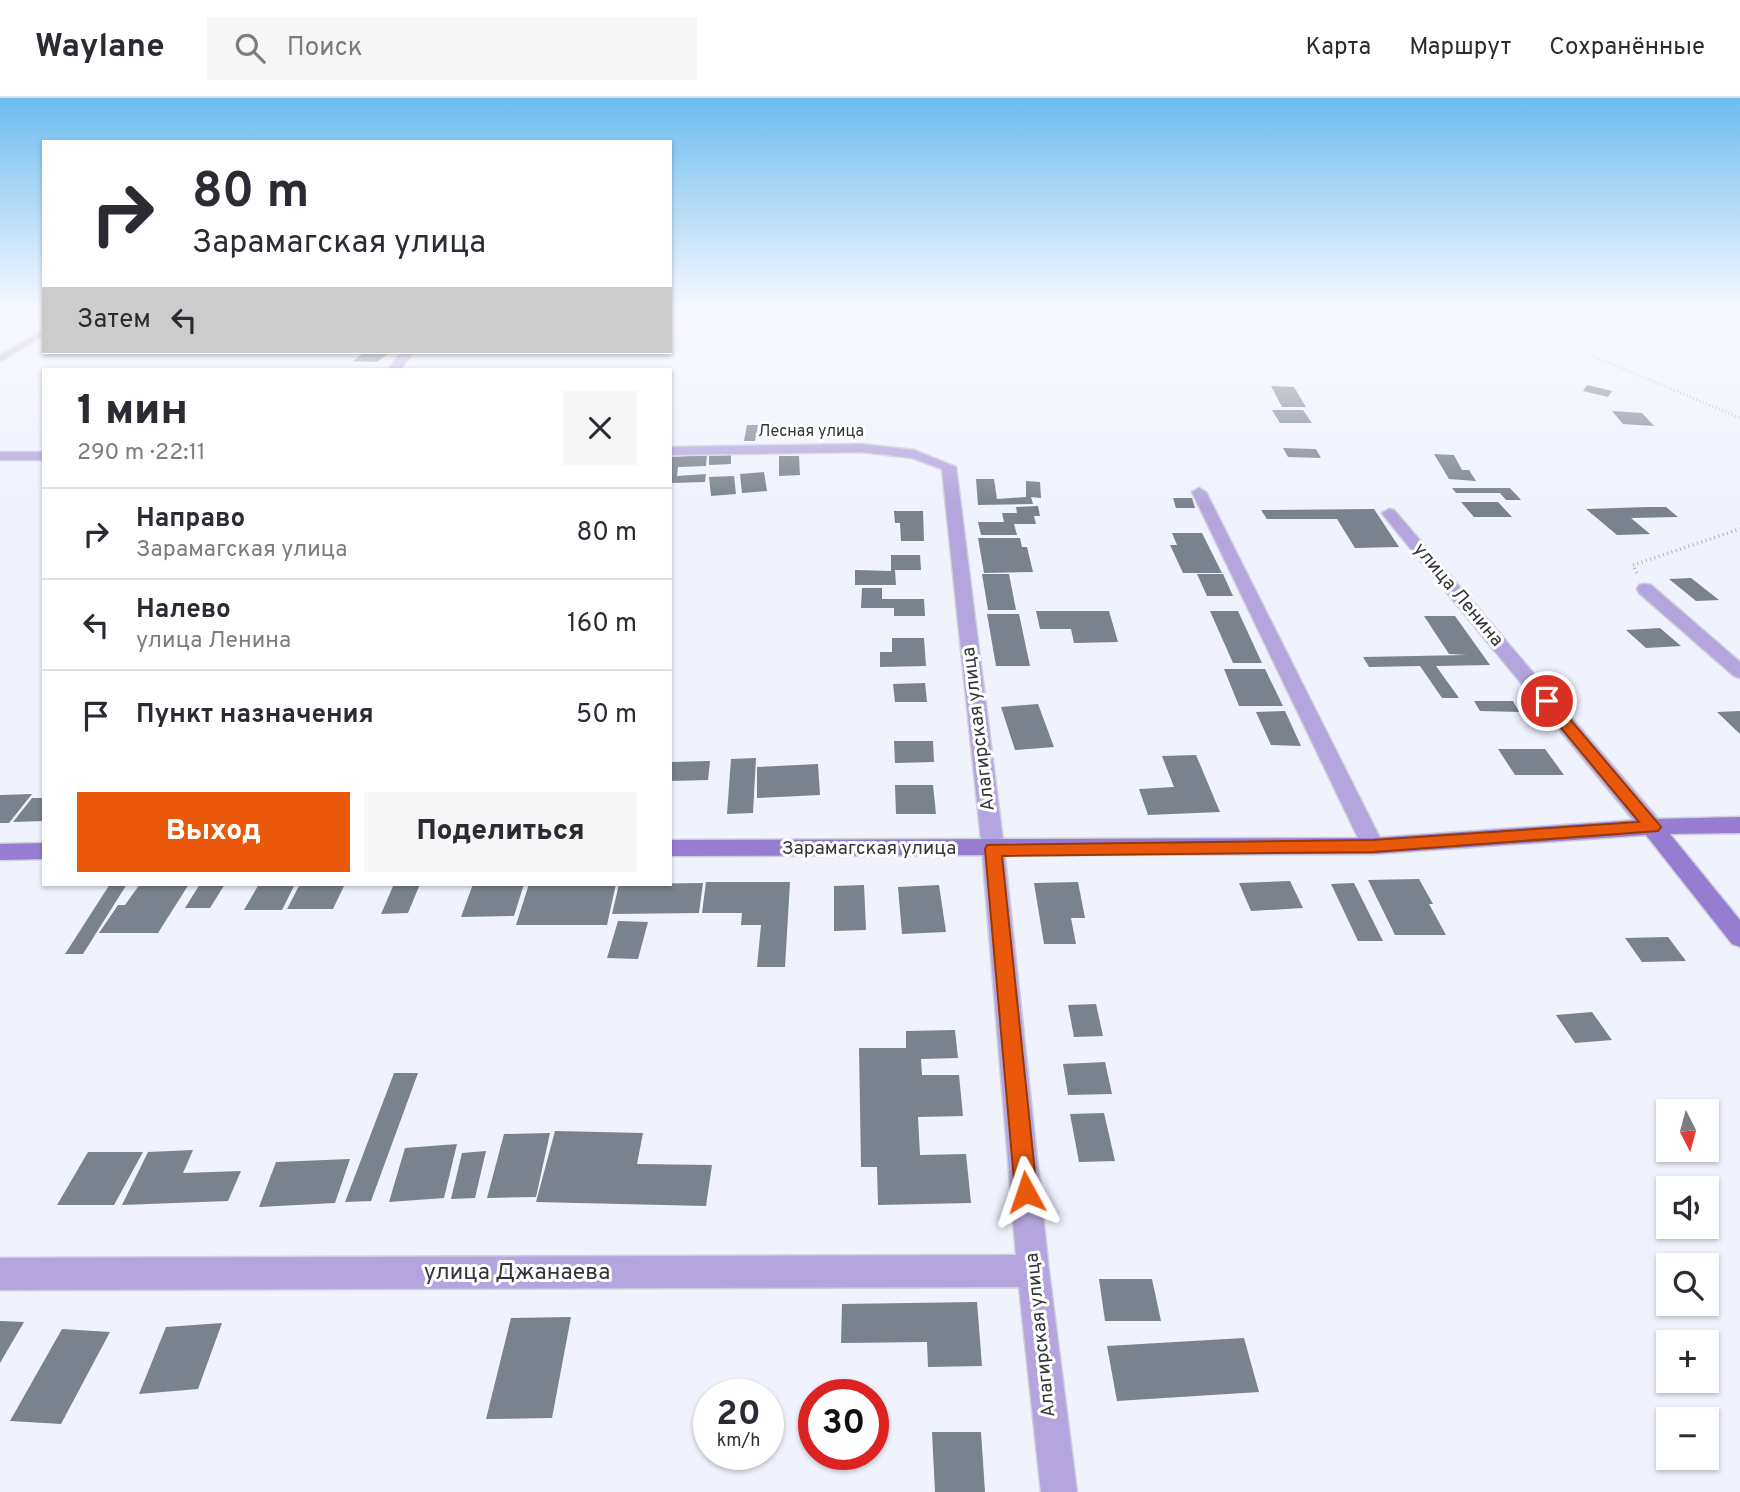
<!DOCTYPE html>
<html lang="ru">
<meta charset="utf-8">
<style>
:root{--surface:#fff;--page:#f7f7f7;--text:#2b2b33;--muted:#7c7c81;--line:#e1e1e2;--accent:#ea580c}
body{margin:0;font-family:Overpass,sans-serif;background:var(--page);color:var(--text);height:100vh;display:flex;flex-direction:column;font-size:26px;white-space:nowrap}
*{box-sizing:border-box;margin:0}
p{font-size:23px;color:var(--muted)}
.icon{flex:none;width:38px;height:38px;fill:none;stroke:currentColor;stroke-width:2;stroke-linecap:round;stroke-linejoin:round}
.map{position:relative;flex:1;overflow:hidden}
.drawer{position:absolute;left:42px;top:270px;width:630px;height:518px;display:flex;flex-direction:column;background:var(--surface);border-radius:0px;box-shadow:0 2px 5px #0004}
.drawer>*{flex:none}
.top-card{position:absolute;left:42px;top:42px;width:630px;height:214px;border-radius:0px;box-shadow:0 2px 5px #0004;background:#fff;color:var(--text);overflow:hidden}
.needle{width:46px;rotate:174deg}
.fabs{position:absolute;left:1656px;top:1001px;display:grid;gap:14px}
.fabs a{display:grid;place-items:center;width:63px;height:63px;border-radius:0px;background:var(--surface);box-shadow:0 2px 5px #0004;font-size:35px}
.speed{position:absolute;left:693px;top:1281px;display:flex;gap:14px;font-size:35px;font-weight:700;text-align:center}
.speed>*{display:grid;place-content:center;width:91px;height:91px;border-radius:50%;background:var(--surface);box-shadow:0 2px 5px #0004;line-height:1}
.speed small{font-size:18px;font-weight:400}
.speed .limit{border:10px solid #d22;background:#fff;color:#111}
.pin{position:absolute;display:grid;place-items:center;width:60px;height:60px;color:#fff;margin:-30px;border:4px solid #fff;border-radius:50%;box-shadow:0 2px 7px #0007}
.me{position:absolute;width:77px;margin:-38px;rotate:355deg;stroke-linejoin:round;filter:drop-shadow(0 0 5px #0008)}
.turn{display:flex;align-items:center;gap:24px;height:147px;padding:0 35px;font-size:32px}
.turn .icon{width:91px;height:91px;stroke-width:2.5}
.turn b{display:block;font-size:49px;line-height:60px}
.then{display:flex;align-items:center;height:66px;padding:0 35px;background:#0003;gap:14px;font-size:26px}
.round{display:grid;place-items:center;flex:none;width:74px;height:74px;border-radius:0px;background:var(--page)}
.head{display:flex;align-items:center;justify-content:space-between;height:119px;padding:0 35px}
h1{font-size:42px;font-weight:800;line-height:52px}
.action{display:flex;gap:14px;margin-top:auto;padding:14px 35px}
.action a{flex:1;height:80px;border-radius:0px;background:var(--accent);color:#fff;font-size:28px;font-weight:800;line-height:80px;text-align:center}
.action a+a{background:var(--page);color:var(--text)}
ul{padding:0;list-style:none}
li{display:flex;align-items:center;gap:21px;height:91px;padding:0 35px;border-top:2px solid var(--line)}
li div{flex:1}
li b{display:block;font-size:26px}
li em{font-style:normal}
header{display:flex;align-items:center;gap:42px;box-sizing:border-box;height:98px;padding:0 35px;background:var(--surface);border-bottom:2px solid var(--line)}
header strong{font-size:33px}
nav{display:flex;gap:38px;margin-inline-start:auto;font-size:24px}
.search{width:490px;height:63px;background:var(--page);display:flex;align-items:center;gap:18px;box-sizing:border-box;padding:0 24px;border-radius:0px;color:var(--muted);font-size:26px}
.map>svg:first-child{display:block}
.building{fill:#79828d}
.lines{fill:none;stroke-linecap:round;stroke-linejoin:round}
.lane-casing{stroke:#ced0db;stroke-width:4}
.street-casing{stroke:#ced0db;stroke-width:3}
.secondary-casing{stroke:#ced0db;stroke-width:3}
.path-far1{stroke:#b1b3bd;stroke-width:2.5;stroke-dasharray:1 2.5;stroke-linecap:butt}
.path{stroke:#b1b3bd;stroke-width:3.5;stroke-dasharray:1 3.5;stroke-linecap:butt}
.lane{fill:#b5a5de;fill-rule:evenodd}
.street{fill:#b5a5de;fill-rule:evenodd}
.secondary{fill:#977dd1;fill-rule:evenodd}
.route{fill:#ea580c;stroke:#983908;stroke-width:2}
.labels{text-anchor:middle;dominant-baseline:central;stroke-width:6;stroke-linejoin:round;paint-order:stroke}
.far-street-label{font-size:16px;fill:#34353a;stroke:#fff}
.street-label{font-size:19px;fill:#34353a;stroke:#fff}
.near-street-label{font-size:23px;fill:#34353a;stroke:#fff}
</style>
<header>
<strong>Waylane</strong>
<div class="search"><svg class="icon" aria-label="search" viewBox="0 0 24 24"><circle cx="10" cy="10" r="6"/><path d="M15 15l6 6"/></svg>Поиск</div>
<nav><a>Карта</a><a>Маршрут</a><a>Сохранённые</a></nav>
</header>
<div class="map">
<svg width="1740" height="1394" viewBox="0 0 1740 1394">
<rect width="100%" height="100%" fill="#f0f2fe"/>
<g class="building">
<polygon points="365,254 388,256 377,264 353,263"/>
<polygon points="1587,287 1612,293 1608,299 1583,293"/>
<polygon points="1271,288 1294,289 1306,309 1282,309"/>
<polygon points="1272,312 1303,312 1312,325 1280,325"/>
<polygon points="1612,313 1642,315 1654,328 1623,326"/>
<polygon points="747,327 758,327 755,343 744,343"/>
<polygon points="1283,350 1316,351 1321,360 1288,359"/>
<polygon points="1434,356 1454,357 1462,372 1469,372 1476,383 1449,381"/>
<polygon points="707,357 706,368 678,369 677,378 706,376 705,384 670,385 670,359"/>
<polygon points="731,357 731,366 709,367 709,358"/>
<polygon points="779,358 799,358 800,377 779,378"/>
<polygon points="764,374 767,393 742,395 740,376"/>
<polygon points="734,378 736,396 711,398 709,379"/>
<polygon points="976,381 994,381 997,401 1026,399 1026,383 1040,384 1041,400 1031,399 1033,406 978,407"/>
<polygon points="1452,390 1510,390 1521,402 1506,402 1500,395 1456,395"/>
<polygon points="1173,400 1192,400 1195,410 1176,410"/>
<polygon points="1461,404 1498,404 1512,419 1474,419"/>
<polygon points="1038,408 1040,418 1034,418 1036,426 1014,426 1017,437 981,437 978,424 1004,424 1002,415 1017,415 1016,409"/>
<polygon points="1648,409 1666,409 1678,419 1631,420 1650,436 1617,437 1586,411"/>
<polygon points="1374,411 1399,449 1355,450 1337,421 1267,421 1261,412"/>
<polygon points="894,413 923,413 924,443 901,443 900,425 895,425"/>
<polygon points="1172,435 1202,435 1222,475 1183,475 1170,447 1177,447"/>
<polygon points="978,440 1020,440 1022,449 1027,449 1033,474 984,475"/>
<polygon points="891,457 920,457 921,472 895,472 896,487 855,487 855,472 891,473"/>
<polygon points="982,476 1009,476 1016,512 988,512"/>
<polygon points="1197,476 1223,476 1233,498 1207,498"/>
<polygon points="1691,480 1719,502 1696,503 1669,481"/>
<polygon points="862,490 882,490 882,501 924,501 925,518 894,518 894,510 861,510"/>
<polygon points="1036,513 1109,513 1118,544 1074,545 1071,531 1040,531"/>
<polygon points="1210,513 1238,513 1262,565 1233,565"/>
<polygon points="987,516 1019,516 1030,568 996,568"/>
<polygon points="1424,518 1455,518 1490,567 1436,568 1459,600 1442,600 1420,568 1369,569 1363,559 1467,557 1449,556"/>
<polygon points="1660,530 1681,548 1646,550 1626,532"/>
<polygon points="892,540 924,540 926,568 880,569 880,554 892,554"/>
<polygon points="1224,571 1265,571 1283,608 1239,608"/>
<polygon points="925,585 927,604 895,604 893,586"/>
<polygon points="1474,603 1513,603 1519,614 1480,613"/>
<polygon points="1038,606 1054,649 1015,652 1001,609"/>
<polygon points="1285,613 1301,648 1271,647 1256,614"/>
<polygon points="1740,613 1740,636 1717,614"/>
<polygon points="894,643 933,643 934,664 895,665"/>
<polygon points="1498,651 1545,651 1564,677 1515,677"/>
<polygon points="1196,657 1220,714 1148,717 1139,691 1174,689 1162,658"/>
<polygon points="756,660 753,715 727,716 731,661"/>
<polygon points="710,663 708,682 670,683 670,664"/>
<polygon points="818,666 820,697 757,700 757,669"/>
<polygon points="895,687 933,687 936,716 896,716"/>
<polygon points="32,696 9,725 0,725 0,697"/>
<polygon points="32,700 44,700 44,723 13,724"/>
<polygon points="1419,781 1433,806 1429,806 1446,837 1395,837 1368,782"/>
<polygon points="1290,783 1303,810 1251,813 1239,785"/>
<polygon points="706,784 790,784 785,869 757,869 761,827 741,827 742,815 702,815"/>
<polygon points="1078,784 1085,820 1071,820 1076,846 1044,846 1034,785"/>
<polygon points="703,785 699,815 612,816 619,786"/>
<polygon points="1354,785 1383,843 1358,843 1331,786"/>
<polygon points="110,786 127,786 83,856 65,856"/>
<polygon points="140,786 189,786 158,835 99,835 118,807 125,807"/>
<polygon points="200,786 225,786 210,810 185,810"/>
<polygon points="259,786 295,786 282,812 244,812"/>
<polygon points="300,786 345,786 333,811 287,811"/>
<polygon points="394,786 420,786 408,815 381,816"/>
<polygon points="473,786 524,786 514,818 461,819"/>
<polygon points="529,786 616,786 607,827 516,827"/>
<polygon points="864,787 866,832 834,833 834,788"/>
<polygon points="939,787 946,834 902,836 898,789"/>
<polygon points="618,823 648,824 638,861 607,860"/>
<polygon points="1668,839 1686,863 1642,864 1625,840"/>
<polygon points="1096,906 1103,938 1074,939 1068,907"/>
<polygon points="1592,914 1612,942 1575,945 1556,917"/>
<polygon points="955,932 958,960 921,961 922,977 959,977 963,1018 918,1019 920,1057 966,1056 971,1105 878,1107 877,1069 861,1069 859,950 906,950 906,933"/>
<polygon points="1105,964 1112,996 1068,997 1063,966"/>
<polygon points="394,975 418,975 371,1103 345,1104"/>
<polygon points="1104,1015 1115,1063 1079,1064 1070,1016"/>
<polygon points="555,1033 643,1035 637,1066 712,1067 706,1108 536,1104"/>
<polygon points="550,1035 536,1099 487,1100 504,1036"/>
<polygon points="457,1046 444,1100 389,1104 405,1050"/>
<polygon points="193,1052 183,1075 241,1073 228,1103 122,1107 148,1054"/>
<polygon points="486,1053 475,1100 451,1101 462,1055"/>
<polygon points="88,1054 143,1054 114,1107 57,1107"/>
<polygon points="350,1061 335,1105 259,1109 276,1064"/>
<polygon points="1099,1181 1152,1181 1161,1223 1105,1223"/>
<polygon points="977,1204 982,1268 928,1269 927,1244 841,1245 842,1206"/>
<polygon points="571,1219 552,1320 486,1321 511,1220"/>
<polygon points="0,1223 24,1224 0,1265"/>
<polygon points="222,1225 198,1291 139,1296 166,1229"/>
<polygon points="62,1231 110,1234 61,1326 10,1323"/>
<polygon points="1244,1240 1259,1294 1117,1303 1107,1248"/>
<polygon points="932,1334 981,1334 985,1394 935,1394"/>
</g>
<g class="lines">
<defs>
<polygon id="lane" points="44,232 44,237 0,263 0,258"/>
<g id="street">
<polygon points="401,254 413,254 401,271 389,271"/>
<polygon points="862,346 914,352 956,369 1004,751 1049,1173 1077,1394 1041,1394 1019,1189 0,1192 0,1160 1016,1157 982,751 942,371 912,360 862,354 670,357 670,349"/>
<rect x="0" y="354" width="44" height="8"/>
<polygon points="1199,390 1206,394 1384,748 1381,754 1373,756 1365,754 1362,748 1192,394"/>
<polygon points="1389,411 1394,412 1660,723 1663,729 1660,735 1652,737 1644,735 1384,418 1382,415"/>
<polygon points="1645,486 1651,487 1740,564 1740,580 1734,578 1639,495 1637,491 1639,487"/>
</g>
<g id="secondary">
<polygon points="1740,719 1740,735 1670,736 1740,822 1740,849 1732,846 1646,737 1373,756 670,758 670,742 1373,740 1652,721"/>
<polygon points="44,745 44,761 0,762 0,746"/>
</g>
</defs>
<use href="#lane" class="lane-casing"/>
<use href="#street" class="street-casing"/>
<use href="#secondary" class="secondary-casing"/>
<polyline class="path-far1" points="1593,258 1740,320"/>
<polyline class="path" points="1637,475 1633,467 1740,431"/>
<use href="#lane" class="lane"/>
<use href="#street" class="street"/>
<use href="#secondary" class="secondary"/>
</g>
<linearGradient id="sky" x2="0" y2="1"><stop stop-color="#6dbcef"/><stop offset="0.52" stop-color="#f8f9ff"/><stop offset="1" stop-color="#f8f9ff" stop-opacity="0"/></linearGradient>
<rect width="1740" height="408" fill="url(#sky)"/>
<polygon class="route" points="1547,599 1552,600 1658,725 1661,729 1658,733 1373,754 1002,758 1037,1094 1034,1102 1026,1105 1018,1102 1015,1094 985,751 987,747 1373,742 1639,724 1542,607 1540,603"/>
<g class="labels">
<g class="far-street-label">
<text x="811" y="334">Лесная улица</text>
</g>
<g class="street-label">
<text transform="translate(1458 497) rotate(50)">улица Ленина</text>
<text transform="translate(979 631) rotate(-97)">Алагирская улица</text>
<text x="869" y="751">Зарамагская улица</text>
<text transform="translate(1041 1237) rotate(-96)">Алагирская улица</text>
</g>
<g class="near-street-label">
<text x="517" y="1175">улица Джанаева</text>
</g>
</g>
</svg>
<div class="fabs">
<a><svg class="needle" viewBox="-14 -14 28 28"><path d="M0-13l5 13h-10z" fill="#e53935"/><path d="M0 13l5-13h-10z" fill="#7c7c81"/></svg></a>
<a><svg class="icon" aria-label="sound" viewBox="0 0 24 24"><path d="M4 9h4l5-4v14l-5-4H4zM17 9q2 3 0 6"/></svg></a>
<a><svg class="icon" aria-label="search" viewBox="0 0 24 24"><circle cx="10" cy="10" r="6"/><path d="M15 15l6 6"/></svg></a>
<a>+</a>
<a>−</a>
</div>
<div class="speed"><div>20<small>km/h</small></div><div class="limit">30</div></div>
<div class="pin" style="left:1547px;top:603px;background:#d93025"><svg class="icon" aria-label="arrive" viewBox="0 0 24 24"><path d="M6 21V4h12l-3 4 3 4H6"/></svg></div>
<svg class="me" style="left:1026px;top:1094px" viewBox="-20 -20 40 40"><path d="M0-17L14 15 0 8-14 15z" fill="#ea580c" stroke="#fff" stroke-width="4"/></svg>
<div class="top-card">
<div class="turn"><svg class="icon" aria-label="right" viewBox="0 0 24 24"><path d="M7 20v-9h11M14 6l5 5-5 5"/></svg><div><b>80 m</b>Зарамагская улица</div></div>
<div class="then">Затем<svg class="icon" aria-label="left" viewBox="0 0 24 24"><path d="M17 20v-9H6M10 6l-5 5 5 5"/></svg></div>
</div>
<section class="drawer">
<div class="head"><div><h1>1 мин</h1><p>290 m · 22:11</p></div><a class="round"><svg class="icon" aria-label="close" viewBox="0 0 24 24"><path d="M6 6l12 12M18 6L6 18"/></svg></a></div>
<ul>
<li><svg class="icon" aria-label="right" viewBox="0 0 24 24"><path d="M7 20v-9h11M14 6l5 5-5 5"/></svg><div><b>Направо</b><p>Зарамагская улица</p></div><em>80 m</em></li>
<li><svg class="icon" aria-label="left" viewBox="0 0 24 24"><path d="M17 20v-9H6M10 6l-5 5 5 5"/></svg><div><b>Налево</b><p>улица Ленина</p></div><em>160 m</em></li>
<li><svg class="icon" aria-label="arrive" viewBox="0 0 24 24"><path d="M6 21V4h12l-3 4 3 4H6"/></svg><div><b>Пункт назначения</b></div><em>50 m</em></li>
</ul>
<div class="action"><a>Выход</a><a>Поделиться</a></div>
</section>
</div>
